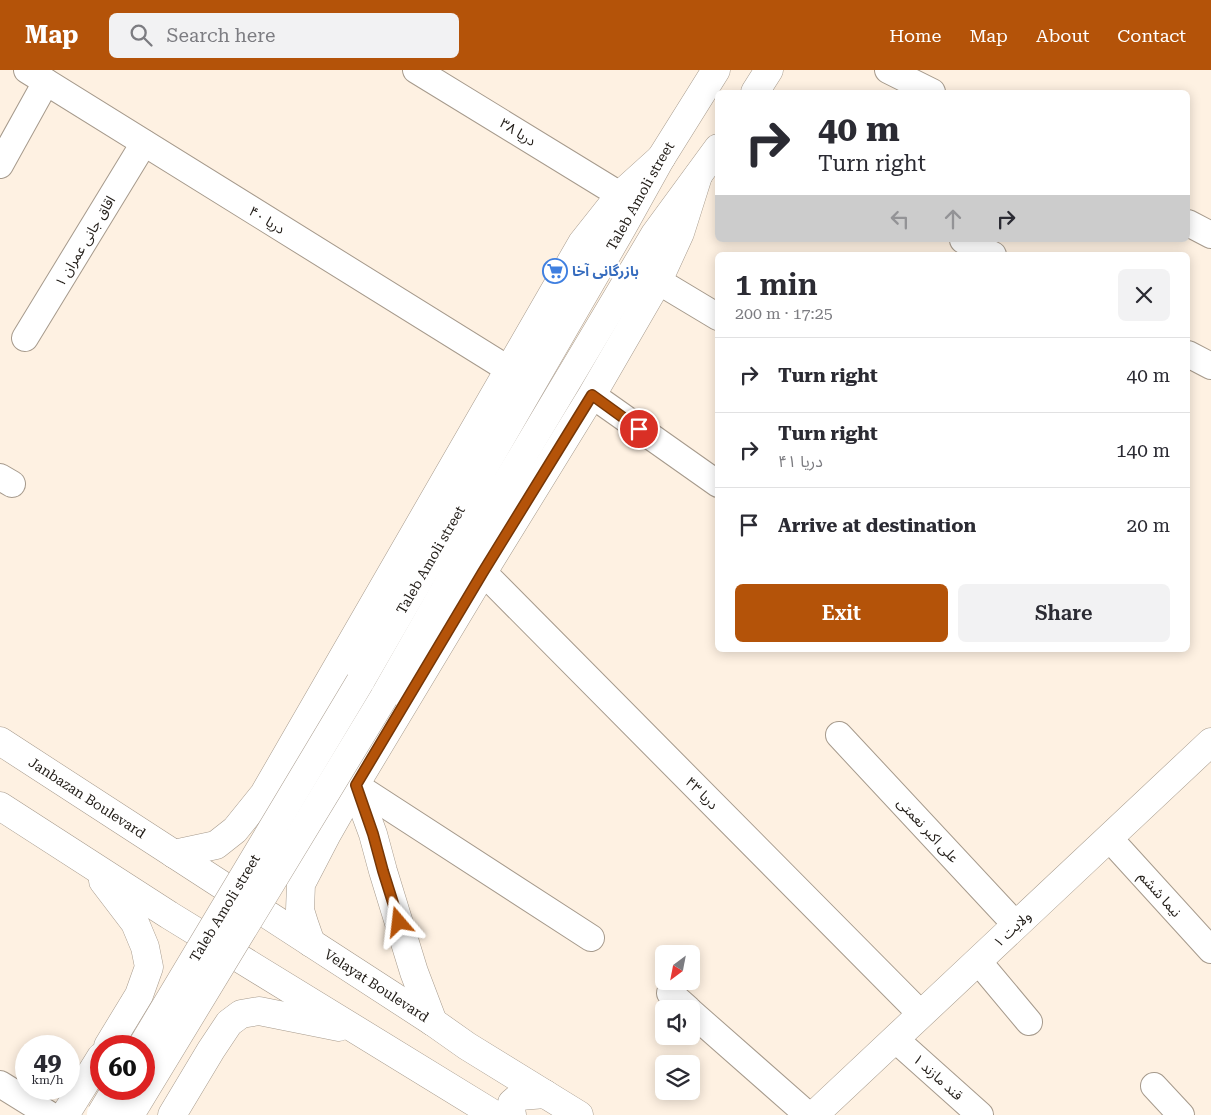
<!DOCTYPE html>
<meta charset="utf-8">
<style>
:root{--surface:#fff;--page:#f2f2f3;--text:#2b2b33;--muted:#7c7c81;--line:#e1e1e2;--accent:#b45309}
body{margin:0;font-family:"Roboto Serif","Noto Sans Arabic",serif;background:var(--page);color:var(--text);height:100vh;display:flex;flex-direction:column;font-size:19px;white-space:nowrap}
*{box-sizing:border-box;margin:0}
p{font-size:16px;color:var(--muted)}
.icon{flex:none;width:28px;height:28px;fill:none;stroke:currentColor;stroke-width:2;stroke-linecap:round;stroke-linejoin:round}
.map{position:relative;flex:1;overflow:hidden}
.drawer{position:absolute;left:715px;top:182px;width:475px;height:400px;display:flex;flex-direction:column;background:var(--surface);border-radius:8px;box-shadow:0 2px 12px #0003}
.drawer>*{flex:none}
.top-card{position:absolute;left:715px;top:20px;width:475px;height:152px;border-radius:8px;box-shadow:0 2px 12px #0003;background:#fff;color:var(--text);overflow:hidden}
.needle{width:32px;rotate:212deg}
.tools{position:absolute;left:655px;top:875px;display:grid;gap:10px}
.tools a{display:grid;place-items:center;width:45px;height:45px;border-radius:8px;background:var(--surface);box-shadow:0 2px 12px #0003;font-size:25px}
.speed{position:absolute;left:15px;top:965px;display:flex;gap:10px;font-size:25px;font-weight:700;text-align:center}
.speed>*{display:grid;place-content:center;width:65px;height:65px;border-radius:50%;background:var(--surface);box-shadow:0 2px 12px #0003;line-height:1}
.speed small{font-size:12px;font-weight:400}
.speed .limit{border:8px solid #d22;background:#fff;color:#111}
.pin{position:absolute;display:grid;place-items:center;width:42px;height:42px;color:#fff;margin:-21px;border:2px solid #fff;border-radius:50%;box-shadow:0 1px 5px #0007}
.me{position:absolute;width:55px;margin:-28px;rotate:343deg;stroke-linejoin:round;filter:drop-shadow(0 0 4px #0008)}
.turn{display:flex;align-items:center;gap:18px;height:105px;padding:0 20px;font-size:22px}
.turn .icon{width:65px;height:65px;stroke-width:2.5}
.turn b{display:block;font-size:35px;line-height:42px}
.lanes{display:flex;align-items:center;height:48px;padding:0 20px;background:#0003;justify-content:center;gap:25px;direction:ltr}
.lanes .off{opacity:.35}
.round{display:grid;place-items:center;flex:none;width:52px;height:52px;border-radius:8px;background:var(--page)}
.overview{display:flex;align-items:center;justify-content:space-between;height:85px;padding:0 20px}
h1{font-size:30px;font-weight:600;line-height:38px}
.button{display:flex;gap:10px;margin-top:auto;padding:10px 20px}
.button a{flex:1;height:58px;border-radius:8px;background:var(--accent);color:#fff;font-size:20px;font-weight:600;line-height:58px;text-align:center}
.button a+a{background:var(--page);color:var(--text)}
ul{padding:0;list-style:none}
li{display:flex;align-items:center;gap:15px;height:75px;padding:0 20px;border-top:1px solid var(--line)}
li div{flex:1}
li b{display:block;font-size:19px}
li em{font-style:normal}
header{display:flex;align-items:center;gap:30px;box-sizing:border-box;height:70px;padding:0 25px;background:var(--accent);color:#fff}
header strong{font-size:24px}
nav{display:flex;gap:28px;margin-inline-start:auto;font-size:18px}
.search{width:350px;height:45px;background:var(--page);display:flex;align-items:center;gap:12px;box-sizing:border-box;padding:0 18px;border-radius:8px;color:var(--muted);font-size:19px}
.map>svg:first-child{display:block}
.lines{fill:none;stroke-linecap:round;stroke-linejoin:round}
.minor-casing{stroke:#a69a8c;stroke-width:28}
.tertiary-casing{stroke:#a69a8c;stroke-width:29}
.primary-casing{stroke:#a69a8c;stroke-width:29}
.minor{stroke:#fff;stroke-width:26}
.tertiary{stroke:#fff;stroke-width:28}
.primary{stroke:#fff;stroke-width:28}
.primary-bridge-casing{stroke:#a69a8c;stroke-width:29;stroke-linecap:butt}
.primary-bridge{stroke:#fff;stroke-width:28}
.route-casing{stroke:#753606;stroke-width:12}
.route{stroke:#b45309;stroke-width:9}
.labels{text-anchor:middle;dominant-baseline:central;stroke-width:4.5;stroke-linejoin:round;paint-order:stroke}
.street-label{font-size:14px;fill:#211c17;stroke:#fff}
.shop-label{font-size:14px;font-weight:bold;fill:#366cbe;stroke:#fff;text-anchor:start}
</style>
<header>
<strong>Map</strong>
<div class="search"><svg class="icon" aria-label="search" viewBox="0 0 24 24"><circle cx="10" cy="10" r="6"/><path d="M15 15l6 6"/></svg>Search here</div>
<nav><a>Home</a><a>Map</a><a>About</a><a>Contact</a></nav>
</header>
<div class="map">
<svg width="1211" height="1045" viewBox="0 0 1211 1045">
<rect width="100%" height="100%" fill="#fef1e2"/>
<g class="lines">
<defs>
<g id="minor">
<polyline points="27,0 508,299"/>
<polyline points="416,0 620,125"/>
<polyline points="888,0 932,22"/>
<polyline points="0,95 46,12"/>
<polyline points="1188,153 1211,165"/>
<polyline points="963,170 993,185"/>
<polyline points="658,211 718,247"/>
<polyline points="25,268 144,73"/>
<polyline points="1188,284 1211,296"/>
<polyline points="592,325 718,414"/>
<polyline points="0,407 12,414"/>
<polyline points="483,502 921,944"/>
<polyline points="839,665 1016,855"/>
<polyline points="355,715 591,868"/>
<polyline points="1109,768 1211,880"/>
<polyline points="978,891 1029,952"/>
<polyline points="670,923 688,939"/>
<polyline points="691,942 808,1045"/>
<polyline points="895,969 980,1045"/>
<polyline points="0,1014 50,1045"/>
<polyline points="1154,1016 1181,1045"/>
</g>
<polyline id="tertiary" points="814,1045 1211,672"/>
<g id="primary">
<polyline points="755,22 769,0"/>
<path id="s1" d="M360,612L622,158L661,88L716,0"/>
<polyline points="384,627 489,442 655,164 718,78"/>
<path id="s2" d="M0,671L433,952L467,976L579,1045"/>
<polyline points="355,715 373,764 383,801 414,902 433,952"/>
<polyline points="0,736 169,845 495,1045"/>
<polyline points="174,784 216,775 235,760 264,724 582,173 620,125 661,88"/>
<polyline points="103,811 135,853 145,877 149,897 139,925 108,976"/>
<polyline points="311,873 304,853 300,840 301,814 327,764 355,715 483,502 592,325 658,211 680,163 698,106"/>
<polyline points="65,1045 101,987"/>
<polyline points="172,1045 211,980 229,953 241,944 259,941 339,957"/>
<polyline points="512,1045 511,1043 512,1033 520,1026 545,1024"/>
</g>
</defs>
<use href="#minor" class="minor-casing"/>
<use href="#tertiary" class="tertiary-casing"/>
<use href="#primary" class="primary-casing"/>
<use href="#minor" class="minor"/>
<use href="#tertiary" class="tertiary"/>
<use href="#primary" class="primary"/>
<defs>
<g id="primary-bridge">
<path id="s3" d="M142,976L360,612"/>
<polyline points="101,1044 116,1019"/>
<polyline points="130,1045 384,627"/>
</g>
</defs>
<use href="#primary-bridge" class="primary-bridge-casing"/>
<use href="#primary-bridge" class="primary-bridge"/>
</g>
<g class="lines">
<defs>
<polyline id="route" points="399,852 383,801 373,764 356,715 483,502 592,325 639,359"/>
</defs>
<use href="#route" class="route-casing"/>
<use href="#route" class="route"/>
</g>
<defs>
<symbol id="supermarket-ring" viewBox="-11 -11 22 22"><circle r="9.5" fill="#fff" stroke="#3f7fe0" stroke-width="1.5"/><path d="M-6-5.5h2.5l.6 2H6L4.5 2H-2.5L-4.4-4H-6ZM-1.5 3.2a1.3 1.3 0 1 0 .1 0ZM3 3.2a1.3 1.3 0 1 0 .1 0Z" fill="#3f7fe0"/></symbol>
</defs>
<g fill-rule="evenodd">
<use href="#supermarket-ring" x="541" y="187" width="28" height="28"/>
</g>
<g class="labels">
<g class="street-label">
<text transform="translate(518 62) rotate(32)">دریا ۳۸</text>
<text stroke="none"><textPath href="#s1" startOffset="561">Taleb Amoli street</textPath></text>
<text transform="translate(267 150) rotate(32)">دریا ۴۰</text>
<text transform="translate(85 171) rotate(-59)">اقاق جانی عمران ۱</text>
<text stroke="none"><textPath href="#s1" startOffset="141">Taleb Amoli street</textPath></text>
<text transform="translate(702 723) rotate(45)">دریا ۴۳</text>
<text stroke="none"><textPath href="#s2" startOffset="104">Janbazan Boulevard</textPath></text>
<text transform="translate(928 760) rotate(47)">علی اکبر نعمتی</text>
<text transform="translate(1160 824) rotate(48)">نیما ششم</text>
<text stroke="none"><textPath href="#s3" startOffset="161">Taleb Amoli street</textPath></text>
<text transform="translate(1012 859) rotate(-43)">ولایت ۱</text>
<text stroke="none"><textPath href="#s2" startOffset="449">Velayat Boulevard</textPath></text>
<text transform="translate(938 1007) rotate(42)">قند مازند ۱</text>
</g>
<g class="shop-label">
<text x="572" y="201">بازرگانی آخا</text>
</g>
</g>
</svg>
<div class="tools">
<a><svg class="needle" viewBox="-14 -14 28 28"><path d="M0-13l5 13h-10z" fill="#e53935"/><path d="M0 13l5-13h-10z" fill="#7c7c81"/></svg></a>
<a><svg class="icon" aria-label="sound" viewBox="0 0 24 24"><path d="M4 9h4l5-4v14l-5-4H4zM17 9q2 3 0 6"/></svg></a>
<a><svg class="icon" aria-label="layers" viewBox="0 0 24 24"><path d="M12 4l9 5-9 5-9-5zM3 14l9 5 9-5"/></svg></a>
</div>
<div class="speed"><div>49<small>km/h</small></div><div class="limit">60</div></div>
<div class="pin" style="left:639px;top:359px;background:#d93025"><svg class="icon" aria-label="arrive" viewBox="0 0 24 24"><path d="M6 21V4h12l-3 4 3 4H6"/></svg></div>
<svg class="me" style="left:399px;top:852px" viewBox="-20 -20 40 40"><path d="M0-17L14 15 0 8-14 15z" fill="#b45309" stroke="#fff" stroke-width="4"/></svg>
<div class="top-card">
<div class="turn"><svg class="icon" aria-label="right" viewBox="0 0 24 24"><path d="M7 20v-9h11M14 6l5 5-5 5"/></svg><div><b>40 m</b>Turn right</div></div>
<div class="lanes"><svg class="icon off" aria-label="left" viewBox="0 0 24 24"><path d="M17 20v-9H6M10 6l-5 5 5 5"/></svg><svg class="icon off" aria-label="ahead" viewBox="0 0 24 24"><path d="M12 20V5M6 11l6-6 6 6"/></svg><svg class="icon" aria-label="right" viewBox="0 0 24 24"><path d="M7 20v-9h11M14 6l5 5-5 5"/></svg></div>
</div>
<section class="drawer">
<div class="overview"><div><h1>1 min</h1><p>200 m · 17:25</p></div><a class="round"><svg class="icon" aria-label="close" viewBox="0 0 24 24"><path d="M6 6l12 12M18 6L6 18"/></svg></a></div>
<ul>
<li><svg class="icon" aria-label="right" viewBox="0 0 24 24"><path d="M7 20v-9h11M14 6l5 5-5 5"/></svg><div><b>Turn right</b></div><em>40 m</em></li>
<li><svg class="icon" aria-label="right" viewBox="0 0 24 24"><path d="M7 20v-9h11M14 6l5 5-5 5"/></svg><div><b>Turn right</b><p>دریا ۴۱</p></div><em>140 m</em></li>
<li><svg class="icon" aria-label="arrive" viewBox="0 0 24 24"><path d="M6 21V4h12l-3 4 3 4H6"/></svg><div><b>Arrive at destination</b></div><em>20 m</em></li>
</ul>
<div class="button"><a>Exit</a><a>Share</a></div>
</section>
</div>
